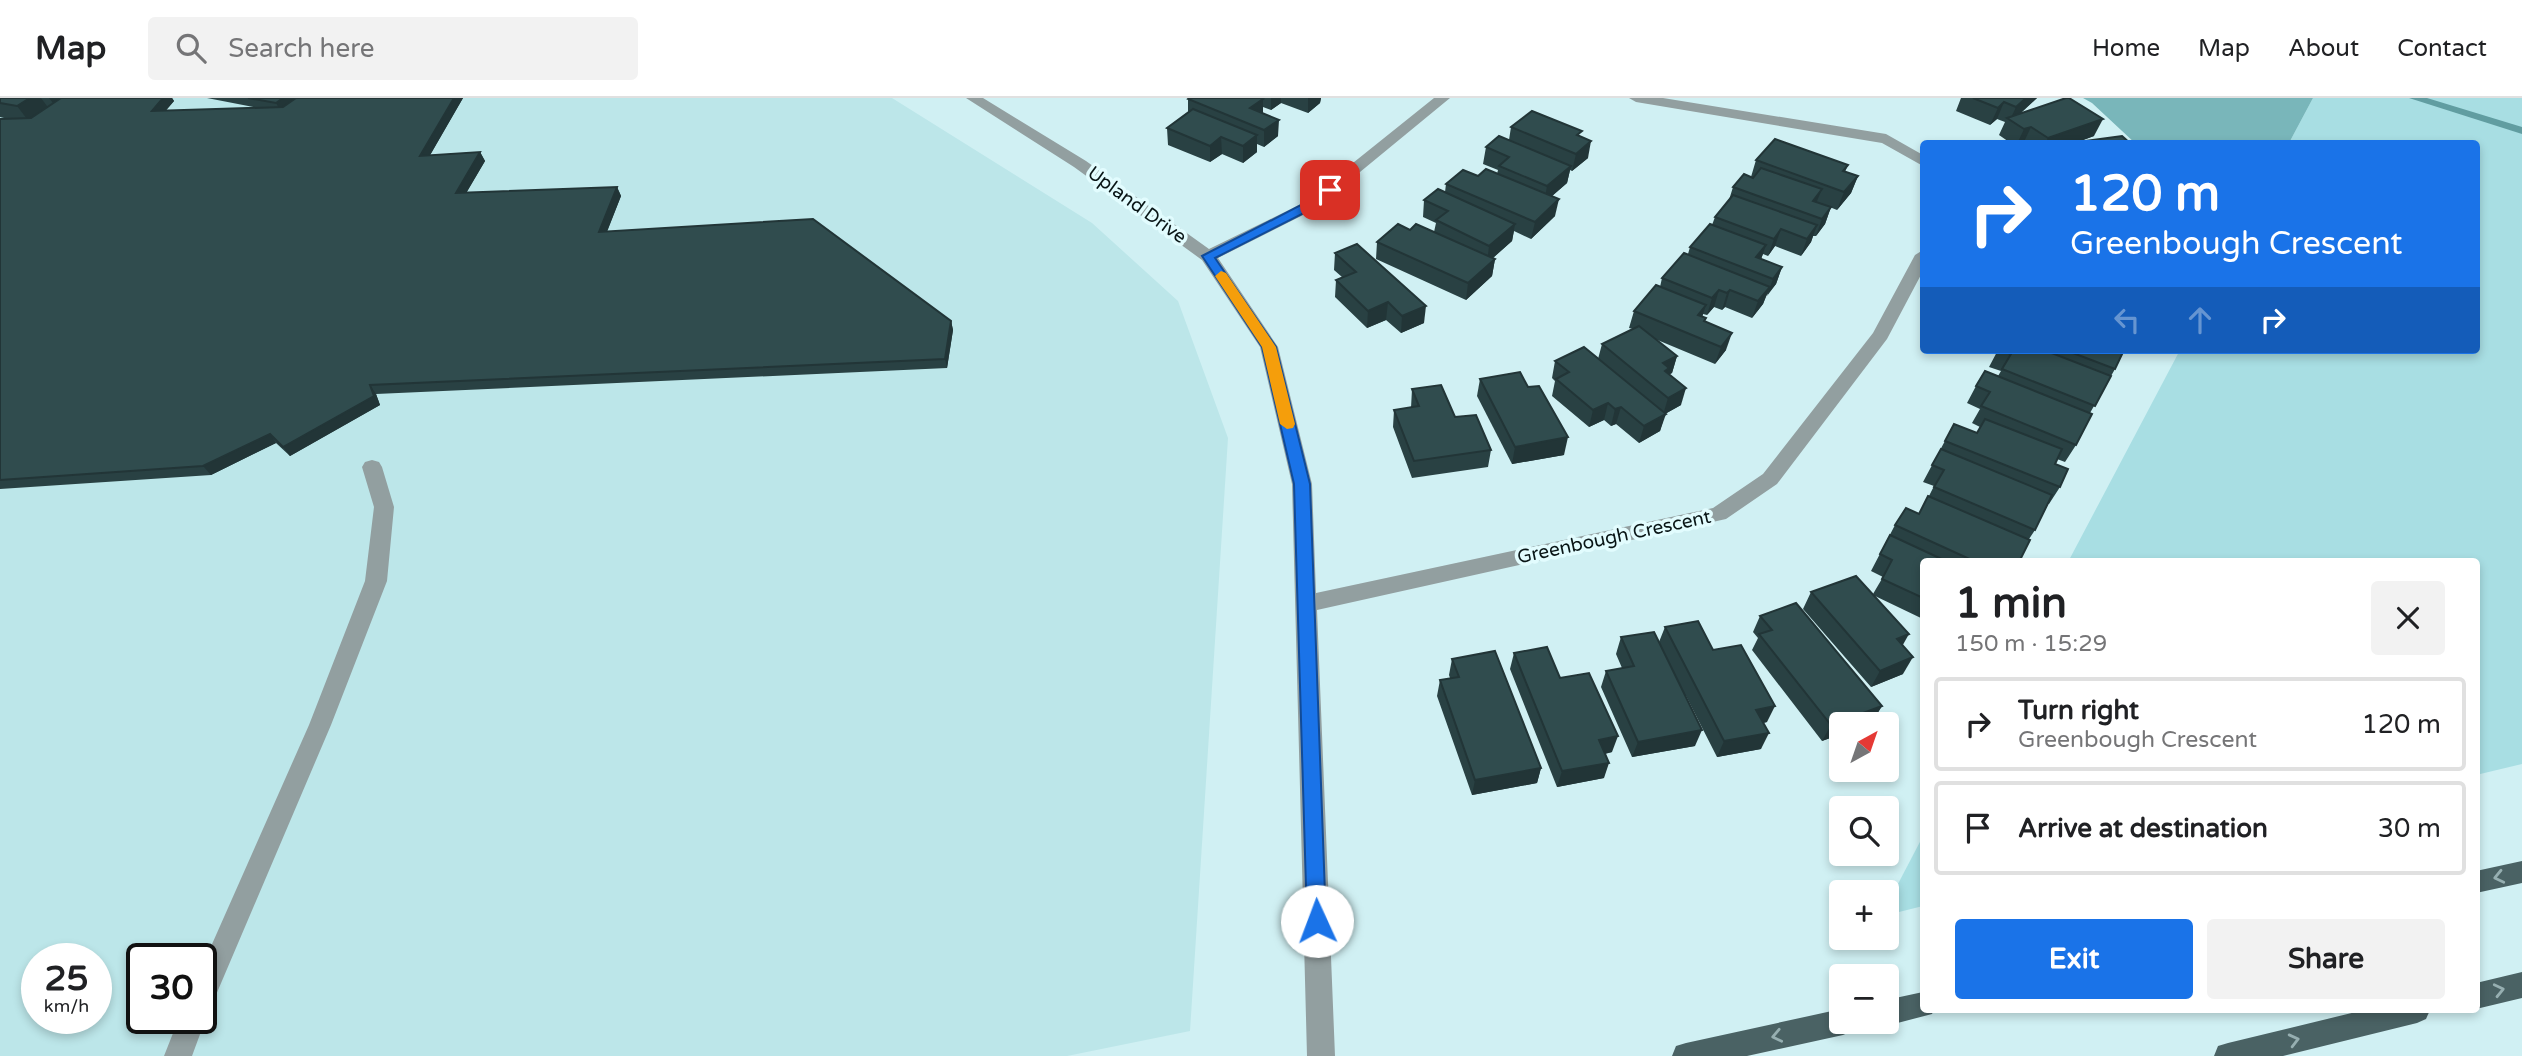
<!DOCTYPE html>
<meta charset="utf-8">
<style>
:root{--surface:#fff;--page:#f2f2f2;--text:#202124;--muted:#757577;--line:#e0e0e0;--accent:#1a73e8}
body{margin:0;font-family:"Varela Round",sans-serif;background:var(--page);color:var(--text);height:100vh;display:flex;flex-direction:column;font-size:26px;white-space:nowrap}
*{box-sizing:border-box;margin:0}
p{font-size:23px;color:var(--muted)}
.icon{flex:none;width:38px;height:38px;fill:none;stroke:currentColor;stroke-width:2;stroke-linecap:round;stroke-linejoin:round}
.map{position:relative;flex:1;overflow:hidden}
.panel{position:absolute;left:1920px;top:460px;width:560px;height:455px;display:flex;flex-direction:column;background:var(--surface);border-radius:7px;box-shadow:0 4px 10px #0003}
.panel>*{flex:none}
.hud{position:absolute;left:1920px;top:42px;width:560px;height:214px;border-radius:7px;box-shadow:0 4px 10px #0003;background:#1a73e8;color:#fff;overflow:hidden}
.needle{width:46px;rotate:40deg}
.buttons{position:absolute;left:1829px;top:614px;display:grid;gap:14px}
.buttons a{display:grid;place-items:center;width:70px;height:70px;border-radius:7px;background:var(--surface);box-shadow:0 4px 10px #0003;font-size:35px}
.speed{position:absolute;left:21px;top:845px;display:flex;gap:14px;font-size:35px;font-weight:700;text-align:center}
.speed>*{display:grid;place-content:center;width:91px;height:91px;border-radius:50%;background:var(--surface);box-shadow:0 4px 10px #0003;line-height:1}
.speed small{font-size:18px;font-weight:400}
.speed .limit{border:4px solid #111;border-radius:10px;background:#fff;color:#111}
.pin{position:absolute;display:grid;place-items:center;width:60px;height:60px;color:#fff;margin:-30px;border-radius:14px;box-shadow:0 4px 10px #0006}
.me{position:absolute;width:77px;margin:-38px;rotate:358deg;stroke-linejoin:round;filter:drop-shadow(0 0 5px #0008)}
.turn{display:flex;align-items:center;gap:24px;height:147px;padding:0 35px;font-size:32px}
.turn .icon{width:91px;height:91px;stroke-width:2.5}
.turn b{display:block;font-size:49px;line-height:60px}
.lanes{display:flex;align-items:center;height:66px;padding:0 35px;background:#0003;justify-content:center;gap:35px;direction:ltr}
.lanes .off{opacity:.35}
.round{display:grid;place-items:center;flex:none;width:74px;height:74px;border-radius:7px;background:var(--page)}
.headline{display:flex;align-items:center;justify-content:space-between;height:119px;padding:0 35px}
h1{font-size:42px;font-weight:700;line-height:52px}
.button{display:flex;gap:14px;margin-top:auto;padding:14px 35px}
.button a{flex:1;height:80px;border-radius:7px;background:var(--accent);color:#fff;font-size:28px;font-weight:700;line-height:80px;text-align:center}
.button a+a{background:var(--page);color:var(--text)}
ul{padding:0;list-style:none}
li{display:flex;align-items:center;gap:21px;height:94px;margin:0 14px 10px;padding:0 21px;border:4px solid var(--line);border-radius:7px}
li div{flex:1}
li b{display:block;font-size:26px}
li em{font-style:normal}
header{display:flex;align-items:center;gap:42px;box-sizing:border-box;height:98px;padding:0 35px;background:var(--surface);border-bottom:2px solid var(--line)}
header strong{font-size:33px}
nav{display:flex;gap:38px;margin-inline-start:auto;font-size:24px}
.search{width:490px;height:63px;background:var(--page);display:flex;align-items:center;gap:18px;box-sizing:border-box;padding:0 24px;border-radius:7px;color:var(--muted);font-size:26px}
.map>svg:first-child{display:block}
.built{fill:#bce6e9;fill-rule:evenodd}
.green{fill:#a8dee3}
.forest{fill:#79b6ba}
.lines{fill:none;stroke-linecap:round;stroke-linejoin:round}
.stream{fill:#619da1;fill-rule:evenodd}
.minor{fill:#929fa0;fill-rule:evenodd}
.major{fill:#4a6264;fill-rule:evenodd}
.wall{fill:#294143}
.shaded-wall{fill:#223537}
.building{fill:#304c4e;stroke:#223537;stroke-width:2}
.oneway{stroke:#96afb1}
.route{fill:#1a73e8;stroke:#114b97;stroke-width:2}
.slow{fill:#f59e0b}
.labels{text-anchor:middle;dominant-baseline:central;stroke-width:7;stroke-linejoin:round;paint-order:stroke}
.street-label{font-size:19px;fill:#091516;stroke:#e2fcfe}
</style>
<header>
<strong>Map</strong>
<div class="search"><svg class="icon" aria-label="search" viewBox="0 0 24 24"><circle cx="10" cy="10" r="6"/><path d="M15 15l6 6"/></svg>Search here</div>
<nav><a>Home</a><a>Map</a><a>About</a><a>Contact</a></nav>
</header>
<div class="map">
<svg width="2522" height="958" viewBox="0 0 2522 958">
<rect width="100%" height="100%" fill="#d0f0f3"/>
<path class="built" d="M0,0H892L1092,125L1178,203L1228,340L1190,933L1067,958H0ZM37,861H96V920H37ZM142,861H201V920H142Z"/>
<g class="green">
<polygon points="2313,0 2522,0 2522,666 2476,677 2476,464 2068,464 2180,252 2476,252 2476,46 2289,45"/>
<polygon points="1923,738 1923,808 1887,817 1887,807"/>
</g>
<polygon class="forest" points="2083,0 2313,0 2289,45 2136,46 2092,5"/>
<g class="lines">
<polygon class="stream" points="2409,0 2427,0 2522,29 2522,36"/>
<g class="minor">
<polygon points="966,0 983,0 1086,63 1209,151 1303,105 1434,0 1450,0 1315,111 1218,160 1278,249 1312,386 1316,495 1713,410 1763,376 1873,235 1915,157 1923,152 1923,173 1887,241 1777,386 1726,421 1317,512 1335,958 1307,958 1292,386 1260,249 1202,162 1074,69"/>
<polygon points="1629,0 1663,0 1886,36 1923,57 1923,68 1882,45 1636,4"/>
<polygon points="372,362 379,364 382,369 394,409 387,483 331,627 210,911 204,914 206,920 192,958 164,958 179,920 201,920 201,871 309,627 365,483 374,409 362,369 365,364"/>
</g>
<g class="major">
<polygon points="2522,763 2522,785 2476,795 2476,773"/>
<polygon points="2522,874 2522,900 2476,911 2476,885"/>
<polygon points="1923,894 1923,912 1934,912 1932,916 1886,928 1877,924 1886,924 1886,902"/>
<polygon points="1841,911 1841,924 1856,924 1852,933 1843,937 1747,958 1672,958 1676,948 1686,945"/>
<polygon points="2364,912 2430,912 2426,921 2417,925 2283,958 2214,958 2218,948 2228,945"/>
</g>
</g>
<g class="wall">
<polygon points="0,0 172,0 174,3 165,13 258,10 207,0 463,0 430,57 480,54 485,63 466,95 617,89 621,98 607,134 951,223 953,232 947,270 376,296 380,307 290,358 276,345 211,377 0,391 0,21 8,21 0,19"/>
<polygon points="1189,0 1321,0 1320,5 1308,15 1281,5 1271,12 1263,9 1263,16 1278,38 1264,49 1257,46 1257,54 1243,65 1222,56 1210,64 1168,47 1167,30 1188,14 1188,1"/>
<polygon points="1961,0 2037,0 2020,16 2094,38 2078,44 2131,46 2012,46 1999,37 2005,24 1997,21 1990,27 1956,13"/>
<polygon points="1511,29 1581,39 1588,60 1572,73 1570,72 1567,85 1552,98 1555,118 1531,141 1514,133 1512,143 1493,160 1495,161 1492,178 1466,202 1376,161 1377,144 1410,132 1434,134 1436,125 1423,119 1424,102 1445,94 1446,86 1478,78 1497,76 1498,72 1483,66 1486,49 1509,42"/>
<polygon points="1756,62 1848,67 1845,74 1858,78 1851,95 1837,112 1817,104 1831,109 1825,126 1816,138 1813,138 1811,144 1801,158 1775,148 1768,158 1763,156 1761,161 1782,169 1776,186 1766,198 1763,206 1752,220 1725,209 1722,212 1714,209 1707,217 1703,216 1702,219 1705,224 1726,252 1715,266 1655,241 1677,258 1672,275 1669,276 1681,307 1665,316 1660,333 1639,345 1616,326 1611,328 1604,322 1589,329 1552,298 1555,283 1552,280 1555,263 1598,261 1602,246 1633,231 1629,230 1634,213 1660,189 1662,180 1688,156 1690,149 1712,127 1715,119 1729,102 1733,89 1751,79"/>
<polygon points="1335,155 1424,225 1401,235 1386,222 1367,230 1335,199 1336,182 1342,179 1334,172"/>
<polygon points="1998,252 2124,252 2115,271 2090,315 2076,347 2065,364 2057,361 2055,366 2060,389 2049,406 2048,406 2035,432 2029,441 2019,464 1923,464 1923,521 1875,498 1902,547 1903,576 1871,589 1803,511 1811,494 1873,496 1883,479 1871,473 1895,427 1919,416 1929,398 1934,388 1923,384 1954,326 1977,335 1980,329 1972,325 1980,311 1967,305 1976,288 1998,278 2001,273 1989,269"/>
<polygon points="1480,281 1564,357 1512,366 1477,298"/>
<polygon points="1412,291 1455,319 1491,352 1488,369 1412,380 1393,329 1394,312 1411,310"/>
<polygon points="1760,518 1882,608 1872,624 1866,626 1841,626 1841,636 1822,643 1752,552 1758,540 1753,534"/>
<polygon points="1665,529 1713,552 1767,624 1763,625 1761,651 1717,659 1686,598 1695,648 1632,659 1601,589 1606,573 1622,570 1616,556 1621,539 1659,544"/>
<polygon points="1514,555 1560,580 1612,654 1605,656 1604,680 1557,689 1510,571"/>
<polygon points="1452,561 1541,670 1537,685 1472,697 1437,598 1440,582 1450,580 1449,577"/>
</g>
<g class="shaded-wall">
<polygon points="30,0 41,0 50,12 30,25 17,8"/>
<polygon points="49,0 73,0 60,14"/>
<polygon points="163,0 172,0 174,3 158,22 152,13"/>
<polygon points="283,0 300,0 281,14 276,5"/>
<polygon points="454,0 463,0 425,66 420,58"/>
<polygon points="1271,0 1281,0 1281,5 1271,12"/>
<polygon points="1308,0 1321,0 1320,5 1308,15"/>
<polygon points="2026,0 2037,0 2011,23 2010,22 2016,9"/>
<polygon points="1263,1 1263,18 1250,10"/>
<polygon points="2004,4 1997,21 1990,27 1998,10"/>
<polygon points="2103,21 2094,38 2072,46 2045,46 2048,40"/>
<polygon points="1279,22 1278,38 1264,49 1264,32"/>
<polygon points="2031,29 2023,46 2017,46 2024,31"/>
<polygon points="1257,37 1257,54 1243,65 1243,48"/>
<polygon points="1221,39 1222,56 1210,64 1210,48"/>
<polygon points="1591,43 1588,60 1572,73 1576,56"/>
<polygon points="480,54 485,63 461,104 456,95"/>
<polygon points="1571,68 1567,85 1544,105 1547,88"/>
<polygon points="1858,78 1851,95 1837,112 1844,94"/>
<polygon points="617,89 621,98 603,143 599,134"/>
<polygon points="1822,91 1815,108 1813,103"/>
<polygon points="1559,101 1555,118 1531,141 1535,124"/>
<polygon points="1831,109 1825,126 1816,138 1822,121"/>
<polygon points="1515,126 1512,143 1487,165 1489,148"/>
<polygon points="1817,127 1811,144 1801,158 1807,141"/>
<polygon points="1781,131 1775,148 1768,158 1774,141"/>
<polygon points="1766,147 1760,164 1756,159"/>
<polygon points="1495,161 1492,178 1466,202 1468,185"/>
<polygon points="1782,169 1776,186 1767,198 1773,181"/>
<polygon points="1770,189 1763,206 1752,220 1758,203"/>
<polygon points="1719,192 1714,209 1707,217 1712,200"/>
<polygon points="1730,192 1725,209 1722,212 1727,195"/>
<polygon points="1388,204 1386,222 1367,230 1368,213"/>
<polygon points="1706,207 1700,225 1698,217"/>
<polygon points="1426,208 1424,225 1401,235 1402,218"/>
<polygon points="951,223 953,232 947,270 945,261"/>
<polygon points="1732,235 1726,252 1715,266 1721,249"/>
<polygon points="1677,258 1672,275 1667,278 1663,265"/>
<polygon points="370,287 376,296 380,307 290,358 283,349"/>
<polygon points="1686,290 1681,307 1663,317 1668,300"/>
<polygon points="1608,305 1604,322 1589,329 1593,312"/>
<polygon points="1621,309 1616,326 1611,328 1615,311"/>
<polygon points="1666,316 1660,333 1639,345 1644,328"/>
<polygon points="270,336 276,345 211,377 203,368"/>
<polygon points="1568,339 1564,357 1512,366 1515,349"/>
<polygon points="1909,536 1900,552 1897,541"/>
<polygon points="1913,559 1903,576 1871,589 1880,573"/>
<polygon points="1775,608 1767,624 1749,628 1756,612"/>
<polygon points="1882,608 1872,624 1866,626 1841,626 1841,636 1822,643 1831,627"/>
<polygon points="1702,632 1695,648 1632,659 1638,644"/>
<polygon points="1769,635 1761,651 1717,659 1724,643"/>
<polygon points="1618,638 1612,654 1594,658 1599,642"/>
<polygon points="1609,665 1604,680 1557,689 1562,673"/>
<polygon points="1541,670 1537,685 1472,697 1475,682"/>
</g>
<g class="building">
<polygon points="0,0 30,0 17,8 0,5"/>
<polygon points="61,0 163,0 152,13 283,9 296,0 454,0 420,58 480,54 456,95 617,89 599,134 813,121 951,223 945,261 370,287 374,298 283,349 270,336 203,368 0,382 0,21 31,20"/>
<polygon points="248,0 283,0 276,5"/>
<polygon points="1189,0 1260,0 1263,1 1250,10 1279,22 1264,32 1188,1"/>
<polygon points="1973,0 2026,0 2016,9 2004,4 1998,10"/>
<polygon points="2066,0 2069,0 2103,21 2048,40 2031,29 2024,31 2007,20"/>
<polygon points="1193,11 1257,37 1243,48 1221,39 1210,48 1167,30"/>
<polygon points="1532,13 1582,33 1577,37 1591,43 1576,56 1511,29"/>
<polygon points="1499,38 1571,68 1547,88 1499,68 1509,59 1486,49"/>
<polygon points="2122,38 2131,46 2063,46"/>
<polygon points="1775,41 1848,67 1843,73 1858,78 1844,94 1756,62"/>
<polygon points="1761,70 1822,91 1813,103 1831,109 1822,121 1733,89 1744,76 1753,80"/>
<polygon points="1486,71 1559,101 1535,124 1446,86 1463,72 1478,78"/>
<polygon points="1438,91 1515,126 1489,148 1436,122 1448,113 1424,102"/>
<polygon points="1733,97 1817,127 1807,141 1781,131 1774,141 1715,119"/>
<polygon points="1398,126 1410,132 1416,126 1495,161 1468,185 1377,144"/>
<polygon points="1710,126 1766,147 1756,159 1782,169 1773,181 1690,149"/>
<polygon points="1357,146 1426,208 1402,218 1388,204 1368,213 1336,182 1356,174 1335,155"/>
<polygon points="1684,155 1770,189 1758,203 1730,192 1727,195 1719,192 1712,200 1662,180"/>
<polygon points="1656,187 1706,207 1698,217 1706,220 1704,223 1732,235 1721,249 1634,213"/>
<polygon points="1639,228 1677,258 1663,265 1669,270 1665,273 1686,290 1668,300 1602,246"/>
<polygon points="1584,249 1666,316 1644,328 1621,309 1615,311 1608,305 1593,312 1556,281 1569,274 1555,263"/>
<polygon points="1999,252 2044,252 2111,278 2095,308 2002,271 2011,256"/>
<polygon points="2065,252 2124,252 2115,271"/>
<polygon points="1985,273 2092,316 2076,347 1981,308 1990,294 1976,288"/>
<polygon points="1520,274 1528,289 1539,288 1568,339 1515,349 1480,281"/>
<polygon points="1441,287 1455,319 1476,317 1491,352 1414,363 1394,312 1419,308 1412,291"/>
<polygon points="1985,321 2062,351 2055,366 2068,371 2060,389 1945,343 1954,326 1977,335"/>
<polygon points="1941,351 2052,397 2035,432 1934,389 1944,372 1932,367"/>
<polygon points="1928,398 2030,442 2019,464 1976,464 1895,427 1906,410 1919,416"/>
<polygon points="1890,437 1948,464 1923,464 1923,500 1882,481 1892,462 1880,456"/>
<polygon points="1856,478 1909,536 1897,541 1913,559 1880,573 1811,494"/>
<polygon points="1796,505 1882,608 1831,627 1759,536 1772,532 1760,518"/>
<polygon points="1698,523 1713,552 1741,547 1775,608 1756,612 1769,635 1724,643 1665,529"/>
<polygon points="1654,534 1702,632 1638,644 1606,573 1634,568 1621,539"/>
<polygon points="1547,549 1560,580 1589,575 1618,638 1599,642 1609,665 1562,673 1514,555"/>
<polygon points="1495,553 1541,670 1475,682 1440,582 1459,579 1452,561"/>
</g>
<defs><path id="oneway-chevron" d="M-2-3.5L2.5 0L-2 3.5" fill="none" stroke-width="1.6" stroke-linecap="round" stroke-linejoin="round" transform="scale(1.75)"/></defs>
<g class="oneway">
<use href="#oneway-chevron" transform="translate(2499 779) rotate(167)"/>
<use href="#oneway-chevron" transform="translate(2499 892) rotate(-13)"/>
<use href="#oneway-chevron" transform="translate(1777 938) rotate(168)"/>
<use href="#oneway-chevron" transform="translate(2294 942) rotate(-14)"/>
</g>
<polygon class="route" points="1330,88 1336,92 1334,94 1314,110 1215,160 1276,249 1310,386 1326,823 1324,829 1317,832 1310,829 1307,823 1294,386 1262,249 1202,158 1305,105"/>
<polygon class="slow" points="1221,173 1226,175 1276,249 1295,326 1293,330 1287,331 1280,326 1262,249 1215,178"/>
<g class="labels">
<g class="street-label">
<text transform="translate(1137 107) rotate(36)">Upland Drive</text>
<text transform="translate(1614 439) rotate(-12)">Greenbough Crescent</text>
</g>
</g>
</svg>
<div class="buttons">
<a><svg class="needle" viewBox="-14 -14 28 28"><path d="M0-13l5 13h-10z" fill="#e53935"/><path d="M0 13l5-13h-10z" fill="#757577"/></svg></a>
<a><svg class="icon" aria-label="search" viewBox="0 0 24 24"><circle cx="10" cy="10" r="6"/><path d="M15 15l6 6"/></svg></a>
<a>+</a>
<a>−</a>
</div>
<div class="speed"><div>25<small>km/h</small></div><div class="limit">30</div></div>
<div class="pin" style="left:1330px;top:92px;background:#d93025"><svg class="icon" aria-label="arrive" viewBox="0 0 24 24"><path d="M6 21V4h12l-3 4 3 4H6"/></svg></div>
<svg class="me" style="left:1317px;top:823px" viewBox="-20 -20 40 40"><circle r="19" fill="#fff"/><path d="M0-13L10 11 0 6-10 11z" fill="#1a73e8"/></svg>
<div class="hud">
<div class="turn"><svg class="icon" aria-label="right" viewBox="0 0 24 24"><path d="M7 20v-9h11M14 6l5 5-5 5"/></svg><div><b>120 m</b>Greenbough Crescent</div></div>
<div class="lanes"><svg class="icon off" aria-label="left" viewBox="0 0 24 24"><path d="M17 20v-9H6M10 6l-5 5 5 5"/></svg><svg class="icon off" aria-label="ahead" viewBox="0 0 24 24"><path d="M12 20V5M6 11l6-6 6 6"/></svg><svg class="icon" aria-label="right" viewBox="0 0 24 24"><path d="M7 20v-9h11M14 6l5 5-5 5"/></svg></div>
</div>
<section class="panel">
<div class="headline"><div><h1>1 min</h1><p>150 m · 15:29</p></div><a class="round"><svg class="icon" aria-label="close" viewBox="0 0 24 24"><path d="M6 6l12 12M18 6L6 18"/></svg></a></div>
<ul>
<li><svg class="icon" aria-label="right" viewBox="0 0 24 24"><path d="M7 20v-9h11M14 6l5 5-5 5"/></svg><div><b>Turn right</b><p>Greenbough Crescent</p></div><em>120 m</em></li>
<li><svg class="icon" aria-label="arrive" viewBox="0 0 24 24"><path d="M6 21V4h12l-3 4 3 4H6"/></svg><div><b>Arrive at destination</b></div><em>30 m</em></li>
</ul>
<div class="button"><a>Exit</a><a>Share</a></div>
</section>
</div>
